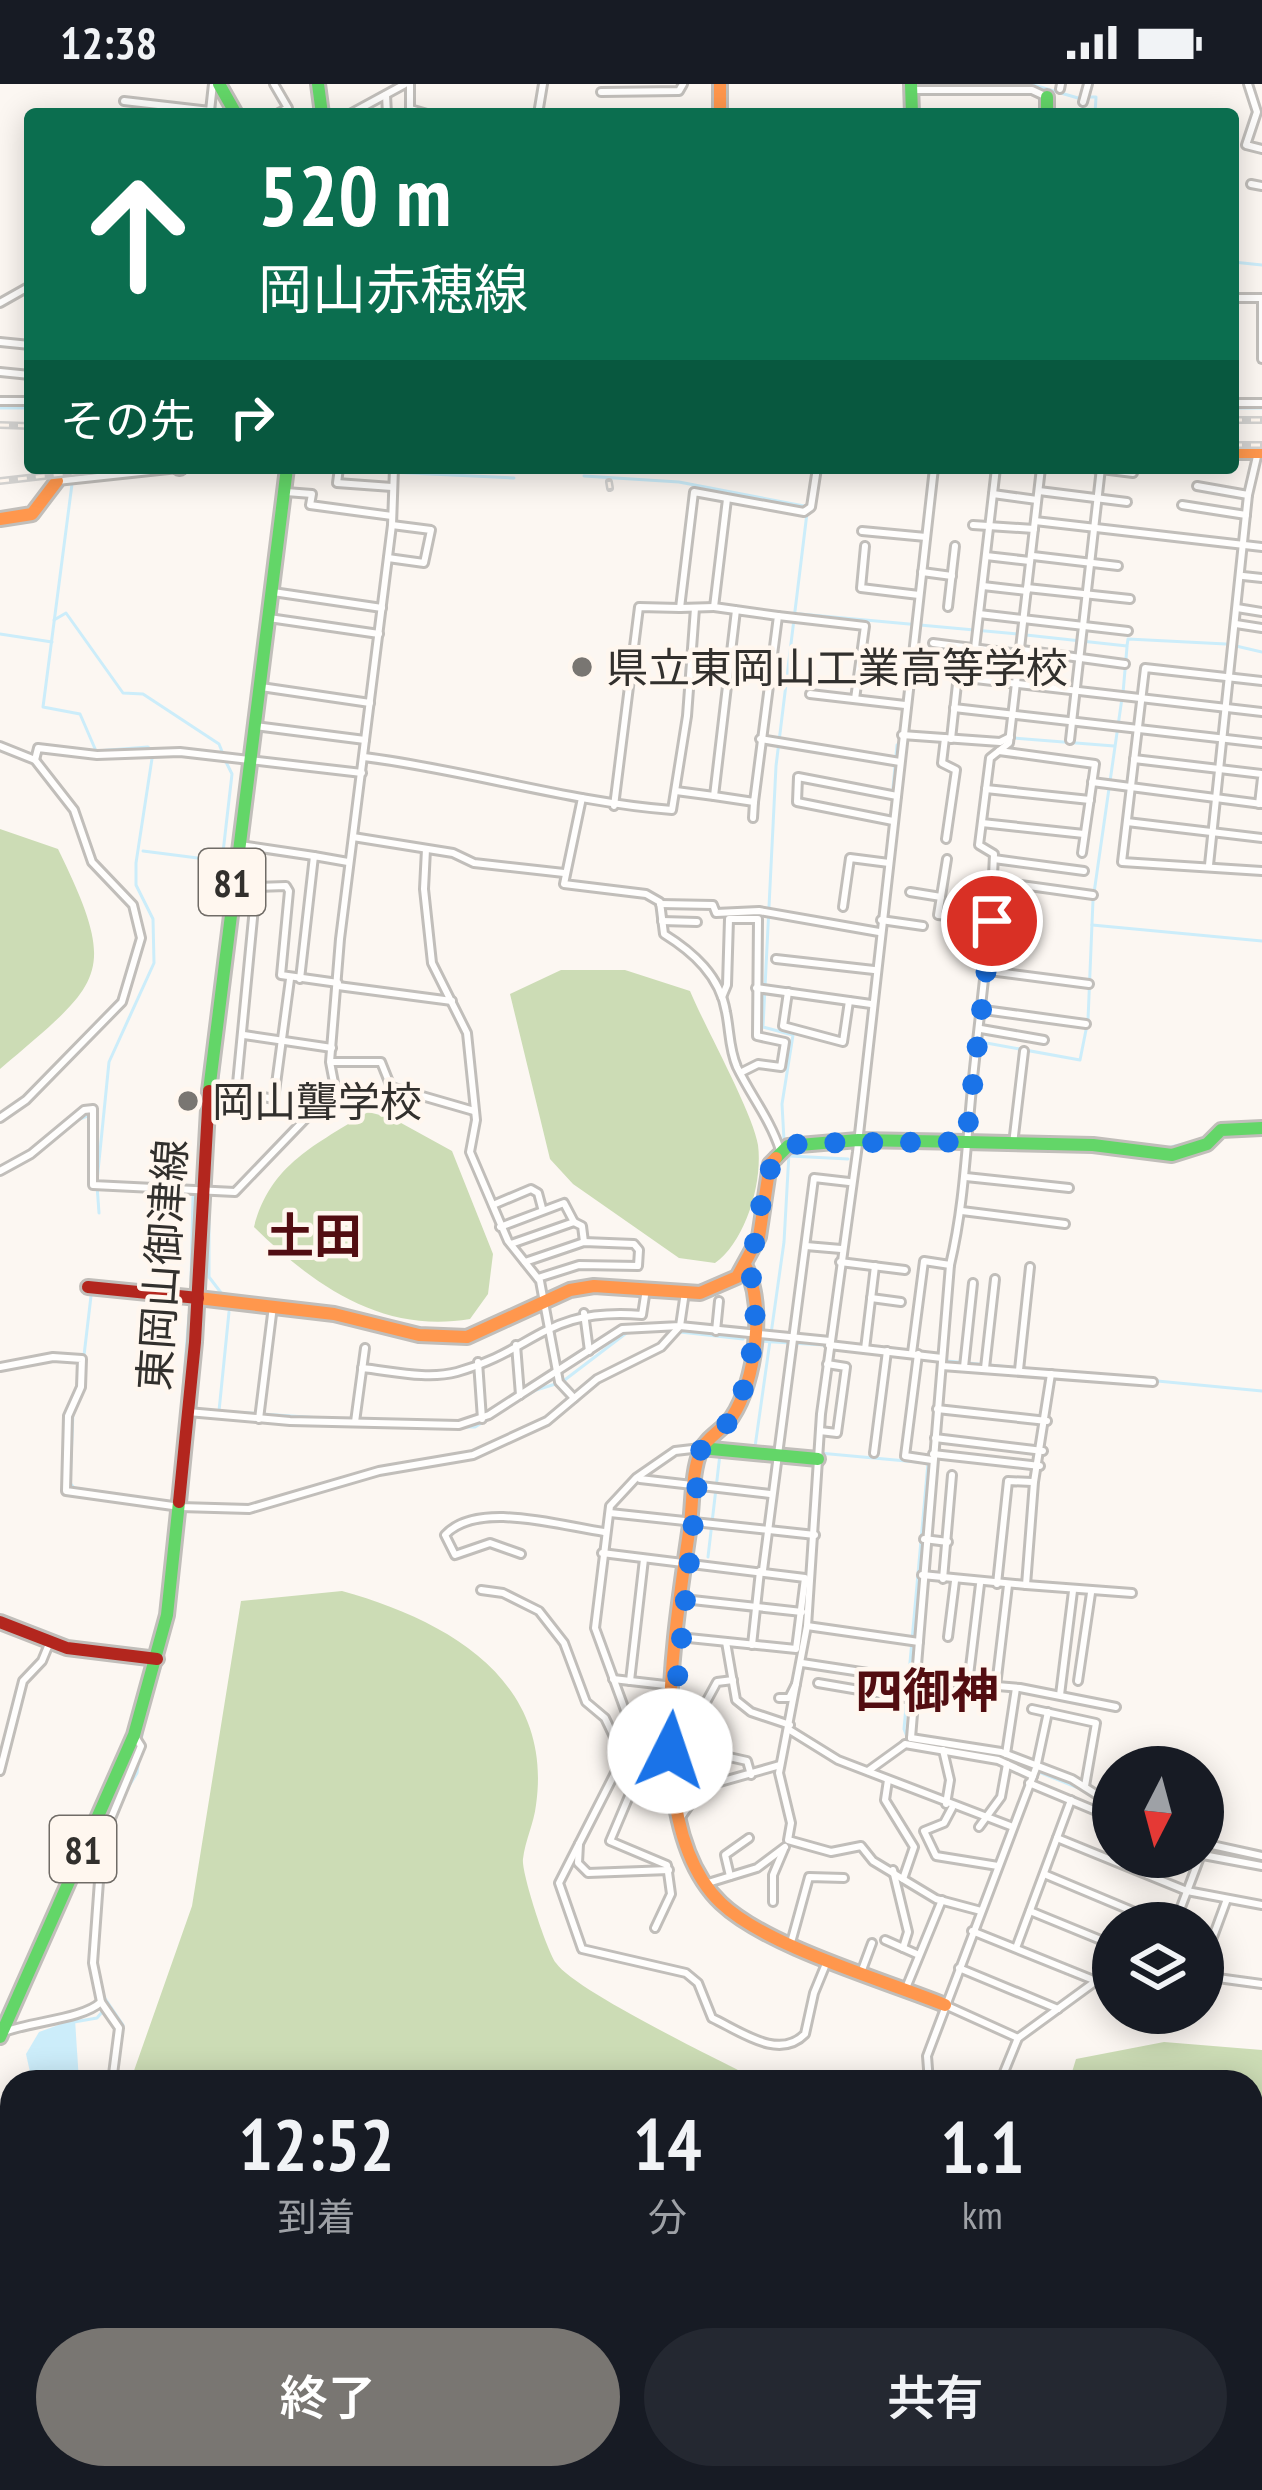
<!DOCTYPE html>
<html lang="ja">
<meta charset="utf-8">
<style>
:root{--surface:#171b24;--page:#242831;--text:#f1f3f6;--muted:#9ea1a6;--accent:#797672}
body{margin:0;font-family:"PT Sans Narrow","Noto Sans JP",sans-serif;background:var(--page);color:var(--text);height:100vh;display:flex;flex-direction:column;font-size:45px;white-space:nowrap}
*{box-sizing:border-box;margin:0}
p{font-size:39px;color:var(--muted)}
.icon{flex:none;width:66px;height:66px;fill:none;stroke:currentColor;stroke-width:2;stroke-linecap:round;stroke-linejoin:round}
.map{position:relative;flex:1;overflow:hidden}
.details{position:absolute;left:0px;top:1986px;width:1263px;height:420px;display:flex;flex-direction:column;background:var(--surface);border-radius:36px 36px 0 0;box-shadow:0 6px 30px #0003}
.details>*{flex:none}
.guide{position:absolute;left:24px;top:24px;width:1215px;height:366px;border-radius:12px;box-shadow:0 6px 30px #0003;background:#0b6e4f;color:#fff;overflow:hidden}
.needle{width:78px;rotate:186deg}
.buttons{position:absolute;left:1092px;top:1662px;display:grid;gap:24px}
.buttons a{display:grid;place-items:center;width:132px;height:132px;border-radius:50%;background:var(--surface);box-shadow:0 6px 30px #0003;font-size:60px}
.pin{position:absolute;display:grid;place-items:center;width:102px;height:102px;color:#fff;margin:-51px;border:6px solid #fff;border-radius:50%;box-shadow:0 3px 12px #0007}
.me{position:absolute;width:132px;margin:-66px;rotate:4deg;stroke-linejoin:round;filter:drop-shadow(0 0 9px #0008)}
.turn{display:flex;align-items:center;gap:42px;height:252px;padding:0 36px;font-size:54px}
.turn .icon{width:156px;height:156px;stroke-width:2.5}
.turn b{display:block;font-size:84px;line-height:102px}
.then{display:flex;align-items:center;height:114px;padding:0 36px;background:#0003;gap:24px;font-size:45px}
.eta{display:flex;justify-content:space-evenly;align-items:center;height:204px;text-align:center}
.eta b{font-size:72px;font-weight:600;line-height:84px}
.action{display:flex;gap:24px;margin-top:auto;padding:24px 36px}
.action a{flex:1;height:138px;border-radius:72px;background:var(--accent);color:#fff;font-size:48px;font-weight:600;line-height:138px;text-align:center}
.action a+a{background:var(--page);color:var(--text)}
.status{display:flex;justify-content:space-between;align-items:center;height:84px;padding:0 60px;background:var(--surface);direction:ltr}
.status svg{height:33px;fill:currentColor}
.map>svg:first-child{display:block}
.forest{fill:#ccdcb5}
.water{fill:#ccedfa}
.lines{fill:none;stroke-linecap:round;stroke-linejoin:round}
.stream{stroke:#ccedfa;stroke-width:3}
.street-casing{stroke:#c1beba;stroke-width:12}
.fast-casing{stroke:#c1beba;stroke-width:18}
.slow-casing{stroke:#c1beba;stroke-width:18}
.jam-casing{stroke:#c1beba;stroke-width:18}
.street{stroke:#fffefd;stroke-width:6}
.fast{stroke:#63d668;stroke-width:12}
.slow{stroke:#ff974d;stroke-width:12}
.jam{stroke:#b3261e;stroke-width:12}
.rail-casing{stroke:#d3d2d0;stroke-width:8}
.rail{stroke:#fff7ef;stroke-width:3;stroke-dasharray:9;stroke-linecap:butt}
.route{stroke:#1a73e8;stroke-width:21;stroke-dasharray:0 37.8}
.poi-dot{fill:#797672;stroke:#fff7ef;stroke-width:4.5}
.labels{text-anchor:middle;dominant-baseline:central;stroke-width:9;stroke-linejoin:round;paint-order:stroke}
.shield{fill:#fff7ef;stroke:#706c67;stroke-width:3}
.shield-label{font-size:39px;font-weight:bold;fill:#32302d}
.poi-label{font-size:42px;fill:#32302d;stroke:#fff7ef;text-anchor:start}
.street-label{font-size:42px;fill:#32302d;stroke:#fff7ef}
.quarter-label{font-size:48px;font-weight:bold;fill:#520d11;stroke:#fff7ef}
</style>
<div class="status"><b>12:38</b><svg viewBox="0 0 49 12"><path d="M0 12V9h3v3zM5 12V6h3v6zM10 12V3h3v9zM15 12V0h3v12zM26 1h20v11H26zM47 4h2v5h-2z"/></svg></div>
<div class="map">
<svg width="1262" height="2406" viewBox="0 0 1262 2406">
<rect width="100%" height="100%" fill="#fcf7f2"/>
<g class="forest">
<path d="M0,745L58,765C120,892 103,897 0,985Z"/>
<path d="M561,886H625L690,907C705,943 753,1029 758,1061C763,1099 745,1158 715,1179L679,1174L573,1100L550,1075L510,910Z"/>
<path d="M368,1028L392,1034L452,1067L493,1170L488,1210L470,1235C383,1250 314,1202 254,1143C270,1080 317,1060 368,1028Z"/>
<path d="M342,1507C446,1536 554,1595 536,1721C534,1739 525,1757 523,1775C521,1788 547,1867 556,1879C575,1907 725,1979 762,1998H130L192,1822L241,1517Z"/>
<polygon points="1164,1958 1262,1966 1262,2406 47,2406 47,2394 1251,2394 1251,1998 1069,1998 1076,1975"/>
</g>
<polygon class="water" points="75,1935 79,1998 48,1998 30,1988 26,1970 39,1948"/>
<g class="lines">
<g class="stream">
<polyline points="713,0 714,30"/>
<polyline points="1030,0 1078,14"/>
<polyline points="390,11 391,30"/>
<polyline points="1089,13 1096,13 1095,30"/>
<polyline points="215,30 215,4"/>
<polyline points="1233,178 1262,181"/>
<polyline points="0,324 30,324"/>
<polyline points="1233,324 1262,324"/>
<polyline points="72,388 72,384"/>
<polyline points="388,388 514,394"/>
<polyline points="584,392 679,398 804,422 807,429 776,682 763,943 793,951 782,1020 784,1056"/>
<polyline points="72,400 43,623 80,630 96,667 148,663 153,668 136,779 136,801 153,835 154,879 109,978 97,1097 119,1099"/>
<polyline points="800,530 1018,550"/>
<polyline points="54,536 66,529 123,609 143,610 219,660 223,670"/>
<polyline points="0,550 52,558"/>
<polyline points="1026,551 1127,562 1128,555 1226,560"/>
<polyline points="1236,562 1262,568"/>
<polyline points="1123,609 1127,563"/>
<polyline points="1014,654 1114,662"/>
<polyline points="947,658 979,659"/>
<polyline points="893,704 897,661"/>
<polyline points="143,767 229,778"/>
<polyline points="222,777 232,690 225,676"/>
<polyline points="1092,841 1262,857"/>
<polyline points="981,958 1080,976 1088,936 1093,816 1122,614"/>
<polyline points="75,1037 92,1030"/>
<polyline points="884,1062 960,1064"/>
<polyline points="975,1064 1042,1065"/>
<polyline points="1162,1065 1205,1055"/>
<polyline points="789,1069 784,1158 755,1363 928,1379 904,1645 909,1658"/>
<polyline points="790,1072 848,1075"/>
<polyline points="856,1076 863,1062"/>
<polyline points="1,1090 35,1070"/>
<polyline points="97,1101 99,1129"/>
<polyline points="207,1102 240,780"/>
<polyline points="209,1113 209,1193 222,1210"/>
<polyline points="191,1197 193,1113"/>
<polyline points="229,1228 219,1327 321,1334"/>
<polyline points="662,1246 743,1255"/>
<polyline points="759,1257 824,1261"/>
<polyline points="947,1277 1262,1307"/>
<polyline points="79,1314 91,1212"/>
<polyline points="73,1328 70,1399 74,1404 154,1416"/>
<polyline points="343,1342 475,1343 536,1306 562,1298 629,1247"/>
<polyline points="721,1361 754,1363"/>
<polyline points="174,1416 189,1231"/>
<polyline points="708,1473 720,1370"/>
<polyline points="157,1543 162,1527"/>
<polyline points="965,1665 999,1672 1086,1707"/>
<polyline points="124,1710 137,1689 144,1635 160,1584"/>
<polyline points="1094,1712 1113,1725"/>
<polyline points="1203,1763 1262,1776"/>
<polyline points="102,1801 103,1781"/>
<polyline points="99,1837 101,1810"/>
<polyline points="97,1882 104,1913 123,1941 115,1998"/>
<polyline points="74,1938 97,1934 103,1927"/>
</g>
<defs>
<g id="street">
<polyline points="274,0 288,24 277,30"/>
<polyline points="410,0 410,25 427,30"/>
<polyline points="1248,0 1257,28 1246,61 1262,65"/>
<polyline points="1060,5 1061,0"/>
<polyline points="911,6 1032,6 1047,13"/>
<polyline points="601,8 679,7 683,0"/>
<polyline points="386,11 387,30"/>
<polyline points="124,17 210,27 213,0"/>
<polyline points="1083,18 1088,0"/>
<polyline points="350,30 405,0"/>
<polyline points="538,30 543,0"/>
<polyline points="1251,100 1262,102"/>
<polyline points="1233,214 1261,214"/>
<polyline points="1262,214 1262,275"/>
<polyline points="0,219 30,202"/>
<polyline points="0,258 30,261"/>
<polyline points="0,288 30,291"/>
<polyline points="0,317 30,317"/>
<polyline points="1233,319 1262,319"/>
<polyline points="339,384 337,399 392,403"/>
<polyline points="934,384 857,1068 821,1330 807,1542 779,1689 791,1739 788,1756 831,1768 861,1762 873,1777 936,1815 981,1827"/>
<polyline points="1093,384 1133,389"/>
<polyline points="57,397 178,384"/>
<polyline points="1197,402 1248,411"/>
<polyline points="1039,407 1127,418"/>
<polyline points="286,408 312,410 310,421 392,432"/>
<polyline points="993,410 1037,416"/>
<polyline points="727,415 714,523 778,532 754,718 714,712 736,526"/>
<polyline points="1182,421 1246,431"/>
<polyline points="1035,437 1262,463"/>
<polyline points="973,441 1034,445"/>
<polyline points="862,447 926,453"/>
<polyline points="865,462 861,504 919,511"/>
<polyline points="986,472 1030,477"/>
<polyline points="1033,472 1118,482"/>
<polyline points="388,474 424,479 431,446 392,441"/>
<polyline points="922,488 952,492"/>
<polyline points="1243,492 1262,494"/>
<polyline points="983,502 1027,507"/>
<polyline points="1027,504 1130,515"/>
<polyline points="273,508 382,524"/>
<polyline points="714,523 680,524 694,408 804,428 811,423 817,384"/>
<polyline points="948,523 955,462"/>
<polyline points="1237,524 1262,528"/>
<polyline points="979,530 1128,547"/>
<polyline points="778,532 865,542 855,615"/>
<polyline points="269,534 379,550"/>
<polyline points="1236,540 1262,544"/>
<polyline points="933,559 1020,570"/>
<polyline points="975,564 996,384"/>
<polyline points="1022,566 1125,580"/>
<polyline points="958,593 1262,628"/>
<polyline points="1262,597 1145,584 1122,778 1262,787"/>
<polyline points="261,603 370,619"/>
<polyline points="810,610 905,621"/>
<polyline points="954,624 1262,659"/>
<polyline points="255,642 365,656"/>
<polyline points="902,651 1000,658 1010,653"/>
<polyline points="945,654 942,679 956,686 946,755"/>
<polyline points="760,655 900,678"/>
<polyline points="951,655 961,563"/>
<polyline points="1070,656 1101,384"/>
<polyline points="0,662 35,676 74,726 92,778 133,821 141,854 122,918 26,1016 0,1034"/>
<polyline points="999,667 1095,680 1082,769"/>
<path d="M364,673C468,686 568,718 672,726L687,632L695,524"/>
<polyline points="1134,675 1262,690"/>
<polyline points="35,676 38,664 97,671 180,668 362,689"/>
<polyline points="1092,698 1262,720"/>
<polyline points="986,705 1090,716"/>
<polyline points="676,707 714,712"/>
<path d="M582,714L564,800L646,810L660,818L664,850C693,868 720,892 726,928C730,947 729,965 737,983C751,1012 770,1035 780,1066"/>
<polyline points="1259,720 1262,694"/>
<polyline points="614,722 639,523 680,524"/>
<polyline points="753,734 754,718"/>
<polyline points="893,737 797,718 798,693 897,712"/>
<polyline points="1127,738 1262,754"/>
<polyline points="982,739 1084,750"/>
<polyline points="353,753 453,769 474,779 564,789"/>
<polyline points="240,761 314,772"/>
<polyline points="426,765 424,805 432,879 467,949 476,1036 470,1068 508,1157 540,1197 559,1298 574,1314"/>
<polyline points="947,775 938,831 992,837"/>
<polyline points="994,775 1084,787"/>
<polyline points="1209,781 1248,411 1258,368"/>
<polyline points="993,797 1093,811"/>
<polyline points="910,808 941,813"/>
<polyline points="660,820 713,821 716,829 759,827 879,848"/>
<polyline points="843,823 850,774 889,779"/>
<polyline points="881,836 923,842"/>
<polyline points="662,837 697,838"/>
<polyline points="776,875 874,886"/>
<polyline points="989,887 1089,900"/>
<polyline points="300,895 314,772 348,778"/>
<polyline points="338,902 452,917"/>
<polyline points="756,904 871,920"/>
<polyline points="788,908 783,942 843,958 849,917"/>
<polyline points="722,913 727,901 729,835 758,835 757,952 785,958 781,983 758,980 742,988"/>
<polyline points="984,926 1086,940"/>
<polyline points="981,945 1044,956"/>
<polyline points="244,951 332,964"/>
<polyline points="331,978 381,978 391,1003 474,1027"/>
<polyline points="209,1003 274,1015 290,895"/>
<polyline points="236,1010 256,803 286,802 289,807 281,891 338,899"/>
<polyline points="1013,1060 1024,967"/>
<polyline points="0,1087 31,1070 84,1026 93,1025 93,1101 235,1108 335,1004 330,978 340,855 392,441 394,384"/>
<polyline points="966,1093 1069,1104"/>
<polyline points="493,1121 531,1105 538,1109 542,1124"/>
<polyline points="962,1127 1065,1140"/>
<polyline points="500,1143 564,1119 574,1138"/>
<polyline points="511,1160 574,1138 582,1142 584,1158"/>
<polyline points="806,1162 841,1165"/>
<polyline points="525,1178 584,1158 634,1160 639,1166 638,1182 579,1181 538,1194"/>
<polyline points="840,1178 905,1186"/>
<polyline points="871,1214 901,1218"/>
<polyline points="584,1229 589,1267"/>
<polyline points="716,1247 719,1217"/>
<polyline points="516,1261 520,1311"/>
<polyline points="829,1261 942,1274"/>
<polyline points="865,1265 875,1182"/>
<polyline points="912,1269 924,1177 950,1181"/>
<polyline points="918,1270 905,1372 932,1376"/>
<polyline points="478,1278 482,1335"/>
<polyline points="942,1282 1153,1298"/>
<polyline points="0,1283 53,1273 82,1275 81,1303 68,1332 66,1407 180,1423 249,1425 379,1387 473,1371 547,1337 597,1295 661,1263 680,1242 830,1257"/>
<polyline points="964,1283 973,1199"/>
<path d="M362,1284C392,1287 427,1296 457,1288C536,1266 545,1223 642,1231L646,1205"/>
<polyline points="985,1284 995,1195"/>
<polyline points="1019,1286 1030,1183"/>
<polyline points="937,1325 1047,1337"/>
<polyline points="188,1328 290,1337 459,1341 489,1331 622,1245 680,1242 685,1208"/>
<polyline points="259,1335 273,1222"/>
<polyline points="355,1338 365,1264"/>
<polyline points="820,1347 837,1349 846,1283 827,1280"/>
<polyline points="935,1354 1043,1367"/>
<polyline points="874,1369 887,1267"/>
<polyline points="933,1370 1040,1382"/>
<polyline points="640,1395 770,1410"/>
<polyline points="610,1429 815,1451"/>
<polyline points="924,1455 948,1458"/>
<polyline points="602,1469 805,1494 796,1565 679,1553"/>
<path d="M521,1470L490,1459L455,1471L445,1451C477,1416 561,1442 604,1448"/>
<polyline points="763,1486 814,1094 849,1098"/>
<polyline points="922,1491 1026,1501 1034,1398 1051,1290"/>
<polyline points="943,1495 952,1391"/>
<polyline points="997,1500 1008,1397 1032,1398"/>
<polyline points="1026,1501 1132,1509"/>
<path d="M481,1506L503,1509L539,1527L564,1559L586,1618L605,1634L617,1659L616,1687L559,1799L582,1865L686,1889L698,1899L712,1934C740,1947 779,1977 805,1950L814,1909L828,1875"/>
<polyline points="683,1515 802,1528"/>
<polyline points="807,1542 919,1558"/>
<polyline points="948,1553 955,1497"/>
<polyline points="726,1558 736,1616 751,1628 790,1641"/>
<polyline points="752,1561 760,1487"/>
<polyline points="802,1579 914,1596"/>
<polyline points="613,1595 674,1602"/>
<polyline points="914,1595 1020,1604 1116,1623"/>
<polyline points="733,1596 717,1598 699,1631 702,1652 714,1652 720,1671 747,1677 751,1691"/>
<polyline points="630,1597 644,1475"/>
<polyline points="1078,1597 1091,1509"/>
<polyline points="818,1599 912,1615"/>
<polyline points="968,1600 980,1500"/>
<polyline points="996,1602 1008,1501"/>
<polyline points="1060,1611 1073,1507"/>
<polyline points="779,1614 789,1614 796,1600"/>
<polyline points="1032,1625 1096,1639 1085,1702"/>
<polyline points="788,1645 838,1676 1013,1743"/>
<path d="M911,1654L950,1181C964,1122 966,1064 972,1004C980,923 991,853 994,770L979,761L990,674L1009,659L1041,384"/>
<polyline points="911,1654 1001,1668 1072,1695 1113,1721"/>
<polyline points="905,1660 998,1676 1033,1692"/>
<polyline points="943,1666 950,1696 946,1720"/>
<polyline points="1006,1670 1016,1604"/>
<polyline points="0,1687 23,1597 42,1577 49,1560"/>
<polyline points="868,1687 904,1661"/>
<polyline points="888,1696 885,1716 914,1763 903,1795"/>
<polyline points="1029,1699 1113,1734"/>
<polyline points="952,1724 944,1739 924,1747 936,1772 998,1782"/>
<polyline points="679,1736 702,1703 780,1681"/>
<polyline points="979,1743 1001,1713 1007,1680"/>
<polyline points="1057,1754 1187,1807 1262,1821"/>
<polyline points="1203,1759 1262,1772"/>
<polyline points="579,1760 578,1779 588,1789 669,1786"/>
<polyline points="1203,1771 1262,1782"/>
<polyline points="893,1786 908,1848 903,1864"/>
<polyline points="1044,1790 1161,1839"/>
<polyline points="730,1792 725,1771 749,1754"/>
<polyline points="708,1799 757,1784 785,1763"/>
<polyline points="773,1818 773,1791 784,1765"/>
<polyline points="1030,1827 1113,1861"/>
<polyline points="1175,1839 1200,1773"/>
<polyline points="655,1844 671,1810 667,1781 610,1757 635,1698 641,1670 595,1544 610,1422 636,1394 675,1367 701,1364"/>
<polyline points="972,1847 1096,1897 1113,1898"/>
<polyline points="792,1855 809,1793 844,1794"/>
<polyline points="885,1856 919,1871"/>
<polyline points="1016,1864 1071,1716"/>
<polyline points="1203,1880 1227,1815"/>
<polyline points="959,1884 1058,1925"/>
<polyline points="862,1886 872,1859"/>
<polyline points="1203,1892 1262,1900"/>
<polyline points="906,1904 942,1816"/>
<polyline points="945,1921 1018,1954"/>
<path d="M4,1948C33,1937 83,1935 101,1918"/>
<polyline points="112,1998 119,1944 101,1918 93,1879 102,1756 141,1662 134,1651"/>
<polyline points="929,1998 927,1972 1036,1684 1048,1628"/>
<polyline points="1000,1998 1018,1954 1096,1897"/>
<polyline points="12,2134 4,2147 12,2202"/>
<polyline points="12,2236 12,2259"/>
<polyline points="0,2364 12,2353"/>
<polyline points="788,2406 788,2394"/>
</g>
<g id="fast">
<polyline points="219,0 236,30"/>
<polyline points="318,0 322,30"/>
<polyline points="911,0 912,30"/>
<polyline points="1047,13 1047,30"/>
<polyline points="179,384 180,384"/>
<polyline points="209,1007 287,384"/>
<polyline points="776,1074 788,1062 858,1056 966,1058 1093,1061 1172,1071 1207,1060 1221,1046 1262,1044"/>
<polyline points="701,1364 818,1375"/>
<polyline points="0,1953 134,1651 167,1531 179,1418"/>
</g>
<g id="slow">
<polyline points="720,0 720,30"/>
<polyline points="1233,368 1262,368"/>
<polyline points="0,435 32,430 57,397"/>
<path d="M746,1183C765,1222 756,1297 732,1333C724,1345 706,1354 701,1366C691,1388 693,1424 689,1448C675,1546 641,1743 721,1819C767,1863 884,1896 945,1921"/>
<polyline points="198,1214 334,1230 419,1251 467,1253 570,1206 594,1202 700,1209 737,1193 759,1153 770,1080 776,1074"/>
</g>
<g id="jam">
<polyline points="88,1203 198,1214"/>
<polyline points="179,1418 195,1258 209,1007"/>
<polyline points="0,1538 67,1564 157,1575"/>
</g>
</defs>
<use href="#street" class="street-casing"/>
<use href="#fast" class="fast-casing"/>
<use href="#slow" class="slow-casing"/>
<use href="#jam" class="jam-casing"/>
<use href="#street" class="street"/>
<use href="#fast" class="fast"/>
<use href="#slow" class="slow"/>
<use href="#jam" class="jam"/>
<defs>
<g id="rail">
<polyline points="1233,336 1262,336"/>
<polyline points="0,341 30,342"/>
<polyline points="1233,361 1262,361"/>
<polyline points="0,397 115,384"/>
<polyline points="609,398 610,404"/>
</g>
</defs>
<use href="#rail" class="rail-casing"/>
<use href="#rail" class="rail"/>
</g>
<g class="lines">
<path class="route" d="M670,1667L701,1364C713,1354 726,1343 734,1330C749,1304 766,1207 746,1183C768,1143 750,1071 802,1059L966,1058L992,837"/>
</g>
<g class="poi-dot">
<circle cx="582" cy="583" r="12"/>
<circle cx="188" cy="1017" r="12"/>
</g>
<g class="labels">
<g class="shield">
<rect x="199" y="765" width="66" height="66" rx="9"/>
<rect x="50" y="1732" width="66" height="66" rx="9"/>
</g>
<g class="shield-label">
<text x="232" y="798">81</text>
<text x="83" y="1765">81</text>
</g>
<g class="poi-label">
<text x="606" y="583">県立東岡山工業高等学校</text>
<text x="212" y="1017">岡山聾学校</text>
</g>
<g class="street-label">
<text transform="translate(162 1181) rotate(-86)">東岡山御津線</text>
</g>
<g class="quarter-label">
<text x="314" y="1151">土田</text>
<text x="927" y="1606">四御神</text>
</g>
</g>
</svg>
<div class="buttons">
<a><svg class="needle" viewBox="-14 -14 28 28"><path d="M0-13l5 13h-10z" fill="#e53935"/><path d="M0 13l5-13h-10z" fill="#9ea1a6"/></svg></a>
<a><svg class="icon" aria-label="layers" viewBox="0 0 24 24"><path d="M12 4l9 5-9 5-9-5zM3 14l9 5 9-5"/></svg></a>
</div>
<div class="pin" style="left:992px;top:837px;background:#d93025"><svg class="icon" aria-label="arrive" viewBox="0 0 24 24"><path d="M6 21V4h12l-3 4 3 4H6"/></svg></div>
<svg class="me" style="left:670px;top:1667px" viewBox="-20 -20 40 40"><circle r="19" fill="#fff"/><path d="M0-13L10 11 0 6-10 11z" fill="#1a73e8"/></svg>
<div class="guide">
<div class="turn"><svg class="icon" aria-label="ahead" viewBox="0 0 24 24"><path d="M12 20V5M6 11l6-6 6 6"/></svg><div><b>520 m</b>岡山赤穂線</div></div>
<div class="then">その先<svg class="icon" aria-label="right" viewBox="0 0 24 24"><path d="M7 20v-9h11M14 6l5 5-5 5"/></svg></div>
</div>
<section class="details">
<div class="eta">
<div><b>12:52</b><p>到着</p></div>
<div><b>14</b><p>分</p></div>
<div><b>1.1</b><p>km</p></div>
</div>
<div class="action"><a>終了</a><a>共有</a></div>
</section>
</div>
